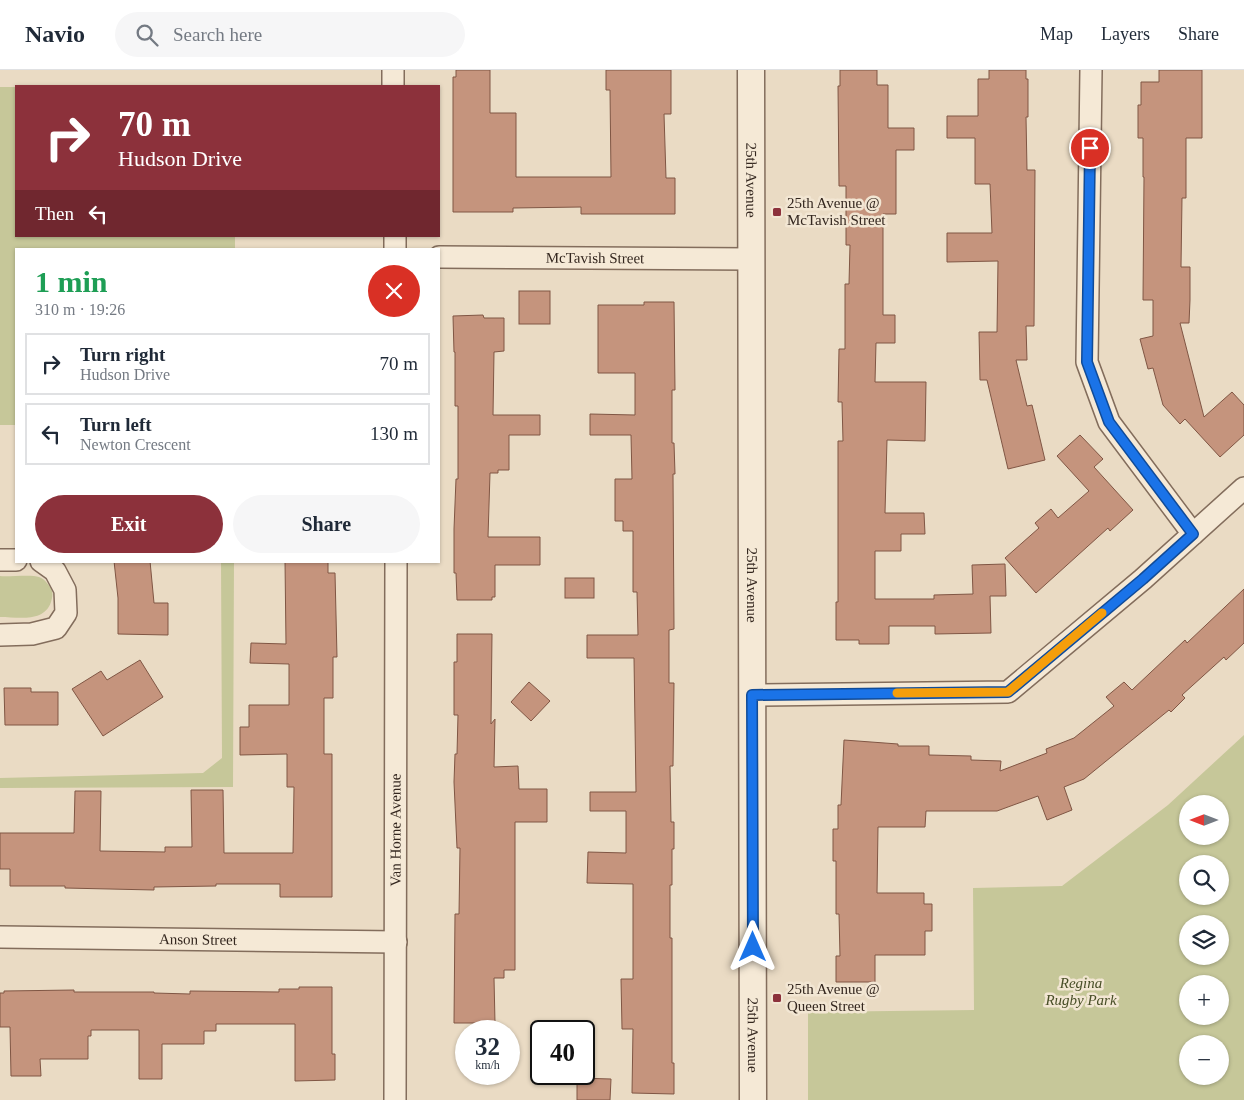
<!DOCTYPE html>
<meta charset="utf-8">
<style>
:root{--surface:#fff;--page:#f6f6f7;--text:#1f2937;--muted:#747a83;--line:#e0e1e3;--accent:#8c313b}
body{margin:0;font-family:"Times New Roman",serif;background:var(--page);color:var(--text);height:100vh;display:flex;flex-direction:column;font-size:19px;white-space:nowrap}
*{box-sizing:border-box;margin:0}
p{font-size:16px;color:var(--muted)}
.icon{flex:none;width:28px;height:28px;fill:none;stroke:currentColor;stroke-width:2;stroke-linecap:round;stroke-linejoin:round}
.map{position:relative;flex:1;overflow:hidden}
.drawer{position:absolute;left:15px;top:178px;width:425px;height:315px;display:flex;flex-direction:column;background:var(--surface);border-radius:0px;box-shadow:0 1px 4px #0004}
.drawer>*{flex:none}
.guide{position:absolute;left:15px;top:15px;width:425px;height:152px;border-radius:0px;box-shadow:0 1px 4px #0004;background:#8c313b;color:#fff;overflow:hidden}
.needle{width:32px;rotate:270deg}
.fabs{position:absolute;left:1179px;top:725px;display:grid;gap:10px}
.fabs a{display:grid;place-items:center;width:50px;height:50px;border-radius:50%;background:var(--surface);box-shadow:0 1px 4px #0004;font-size:25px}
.speed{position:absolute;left:455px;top:950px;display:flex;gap:10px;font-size:25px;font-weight:700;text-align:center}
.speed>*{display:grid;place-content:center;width:65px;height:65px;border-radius:50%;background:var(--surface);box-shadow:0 1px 4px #0004;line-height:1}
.speed small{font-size:12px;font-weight:400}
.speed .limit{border:2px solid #111;border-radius:8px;background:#fff;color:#111}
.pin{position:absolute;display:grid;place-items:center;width:42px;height:42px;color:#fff;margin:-21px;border:2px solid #fff;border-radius:50%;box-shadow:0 1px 5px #0007}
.me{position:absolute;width:55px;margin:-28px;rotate:0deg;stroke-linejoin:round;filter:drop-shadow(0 0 4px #0008)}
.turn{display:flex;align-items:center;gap:18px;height:105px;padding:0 20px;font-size:22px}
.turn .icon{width:65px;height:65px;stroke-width:2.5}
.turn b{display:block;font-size:35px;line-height:42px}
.then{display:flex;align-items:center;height:48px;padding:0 20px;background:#0003;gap:10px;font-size:19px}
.round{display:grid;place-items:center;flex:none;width:52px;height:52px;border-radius:26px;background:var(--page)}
.overview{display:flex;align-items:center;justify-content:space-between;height:85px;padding:0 20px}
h1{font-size:30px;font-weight:700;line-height:38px;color:#1e9e55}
.button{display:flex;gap:10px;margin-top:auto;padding:10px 20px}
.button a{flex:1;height:58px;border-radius:30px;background:var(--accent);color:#fff;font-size:20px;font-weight:700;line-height:58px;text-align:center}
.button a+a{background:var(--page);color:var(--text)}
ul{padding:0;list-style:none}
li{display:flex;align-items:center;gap:15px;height:62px;margin:0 10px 8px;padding:0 10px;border:2px solid var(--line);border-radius:0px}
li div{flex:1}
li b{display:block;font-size:19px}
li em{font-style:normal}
header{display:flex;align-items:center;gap:30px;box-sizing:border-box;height:70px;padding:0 25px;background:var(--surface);border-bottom:1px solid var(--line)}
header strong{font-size:24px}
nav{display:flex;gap:28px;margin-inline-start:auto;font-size:18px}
.search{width:350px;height:45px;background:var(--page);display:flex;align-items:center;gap:12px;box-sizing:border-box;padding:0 18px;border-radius:28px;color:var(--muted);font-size:19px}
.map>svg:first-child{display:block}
.green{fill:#c6c799;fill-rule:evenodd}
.building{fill:#c5947d;stroke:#805644}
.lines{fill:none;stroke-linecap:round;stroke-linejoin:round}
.minor-casing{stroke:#836d5c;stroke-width:24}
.tertiary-casing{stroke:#836d5c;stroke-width:29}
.minor{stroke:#f5e9d6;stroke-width:21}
.tertiary{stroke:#f5e9d6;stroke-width:26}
.route-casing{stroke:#114b97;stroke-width:12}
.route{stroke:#1a73e8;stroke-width:9}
.slow{stroke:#f59e0b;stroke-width:9}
.poi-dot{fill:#8c313b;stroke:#f2e6d3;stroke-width:2}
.labels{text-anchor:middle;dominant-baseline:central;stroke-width:5;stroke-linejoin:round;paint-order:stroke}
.street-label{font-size:15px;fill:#34271f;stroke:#f2e6d3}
.poi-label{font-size:15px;fill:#34271f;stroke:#f2e6d3;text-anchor:start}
.park-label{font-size:15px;font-style:italic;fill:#484e27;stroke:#f2e6d3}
</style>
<header>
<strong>Navio</strong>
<div class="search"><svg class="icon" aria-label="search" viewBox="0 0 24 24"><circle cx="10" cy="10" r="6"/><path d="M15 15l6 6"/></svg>Search here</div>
<nav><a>Map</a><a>Layers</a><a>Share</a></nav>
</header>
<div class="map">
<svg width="1244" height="1030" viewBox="0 0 1244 1030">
<rect width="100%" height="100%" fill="#eadbc4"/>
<g class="green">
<polygon points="0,17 16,17 16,166 235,166 235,179 16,179 16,355 0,355"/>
<polygon points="221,491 234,491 233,717 0,718 0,708 203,703 222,688"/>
<path d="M0,506C9,507 32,504 39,507C45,509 50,516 52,521C53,525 52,528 51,532C44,553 18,547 0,547Z"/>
<path d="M1244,665V1030H808V942L974,940L973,818L1062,816L1168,735ZM1188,734H1220V766H1188ZM1188,794H1220V826H1188ZM1188,854H1220V886H1188ZM1188,914H1220V946H1188ZM1188,974H1220V1006H1188Z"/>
</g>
<g class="building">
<polygon points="456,0 490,0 490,43 516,43 516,107 611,107 610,20 606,20 606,0 671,0 671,44 664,44 666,108 675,108 675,144 581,144 581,137 513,138 513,142 453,142 453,7 456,7"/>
<polygon points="840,0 877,0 877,15 888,15 888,58 914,58 914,80 896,80 896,144 883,144 883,245 895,245 895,273 876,273 875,312 926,312 925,371 887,370 885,443 924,443 925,464 901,464 901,481 875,481 875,529 934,529 934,525 973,524 972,495 1005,494 1006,526 990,526 991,563 935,564 935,556 889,556 889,574 859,574 859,570 836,570 836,532 838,532 838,371 843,371 842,332 838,332 839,279 845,279 845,214 849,214 850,175 846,175 846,116 839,116 838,16 840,16"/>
<polygon points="989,0 1026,0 1026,9 1028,9 1028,47 1026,47 1027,100 1035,100 1034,256 1026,256 1027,290 1016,290 1027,336 1032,335 1045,390 1008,399 987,310 980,310 979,262 997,262 998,191 947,192 947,163 992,163 990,114 975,114 975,68 947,68 947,46 978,46 978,9 989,9"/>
<polygon points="1159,0 1202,0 1202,68 1186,68 1186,128 1182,128 1181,197 1190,197 1190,230 1189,253 1180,253 1204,347 1232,322 1244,335 1244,365 1220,387 1185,349 1180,354 1163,335 1153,298 1148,299 1140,269 1153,266 1153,230 1143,230 1144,107 1143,107 1143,68 1138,68 1138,35 1141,35 1141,12 1159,12"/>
<rect x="519" y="221" width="31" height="33"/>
<polygon points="644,232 674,232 675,320 672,320 672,373 674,373 675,404 673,404 674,559 669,560 669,613 674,613 673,696 670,696 671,752 674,752 674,779 672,779 672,815 670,815 670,868 672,868 672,993 674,993 674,1024 632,1023 633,959 622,959 621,909 633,909 633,814 587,813 588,782 626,783 626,741 590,741 590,722 636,722 634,588 587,588 587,565 638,565 637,522 633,522 633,461 623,461 623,451 615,451 615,409 632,409 631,365 590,365 590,344 635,345 635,303 598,303 598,235 644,235"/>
<polygon points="483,245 484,248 504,248 504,281 494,282 493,345 540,345 540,365 509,365 509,400 498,400 498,403 490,403 488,467 540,467 540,495 495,495 495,527 492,527 492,530 457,530 456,503 454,503 454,459 456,409 458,409 458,336 455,336 455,282 454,282 453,246"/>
<polygon points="1080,365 1103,389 1094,397 1133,440 1110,461 1108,458 1036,523 1005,488 1039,458 1035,453 1051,439 1058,448 1089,421 1057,386"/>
<polygon points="114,491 150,491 154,533 168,533 168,565 118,564 118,528"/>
<polygon points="285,491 328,491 328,503 335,503 337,587 333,587 333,628 324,628 324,684 332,684 332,827 280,827 280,814 216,814 216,816 154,817 154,820 65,818 65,816 10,816 10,799 0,799 0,763 74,763 75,721 101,721 100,781 165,782 165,777 192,777 191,720 223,720 224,783 293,783 294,717 287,717 287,684 240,685 240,657 249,657 249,635 289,635 289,594 250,593 251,573 286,574"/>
<rect x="565" y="508" width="29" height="20"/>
<polygon points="1244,519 1244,573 1226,590 1224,587 1182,625 1185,628 1171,642 1169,640 1084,709 1064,717 1072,740 1047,750 1038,726 997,741 926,741 925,757 878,757 877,823 924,823 924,834 932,834 932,861 925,861 925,885 875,885 875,912 836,912 836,886 840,886 839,844 836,844 836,791 833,791 833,759 838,759 838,735 841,735 844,670 898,674 898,676 929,676 929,685 971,686 971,690 1001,691 1000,701 1047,683 1046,679 1074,668 1114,636 1106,627 1124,612 1132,620 1185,570 1187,573"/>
<polygon points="457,564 492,564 491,654 495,649 494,697 518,696 519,719 547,719 547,752 515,752 515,900 504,900 504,908 494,908 495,953 454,953 455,844 459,844 460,778 457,778 454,712 455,684 457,684 458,645 454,645 454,592 457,592"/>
<polygon points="140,590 163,627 103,666 72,619 101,601 107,610"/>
<polygon points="529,612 550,631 531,651 511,632"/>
<polygon points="4,618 31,618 31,622 58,622 58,655 5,655"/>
<polygon points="299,917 332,917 332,984 335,984 335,1010 295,1011 295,954 216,954 216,961 204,961 204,974 162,974 162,1009 139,1009 139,960 91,960 91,966 88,966 88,989 40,989 41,1006 11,1006 10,957 0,957 0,923 4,923 4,921 74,920 74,922 154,922 154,923 190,924 190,921 279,922 279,919 299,919"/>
<polygon points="577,1008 611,1009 610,1030 577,1030"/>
</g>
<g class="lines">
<defs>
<g id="minor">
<polyline points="393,0 393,16"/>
<polyline points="1091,0 1087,292 1109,352 1193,464"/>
<polyline points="395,166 395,179"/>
<path id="s1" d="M439,187L751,189"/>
<polyline points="0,490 16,490"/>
<polyline points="0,565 32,564 56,558 66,543 65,520 55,501 41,491"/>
<polyline points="752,625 1008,622 1143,509 1244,418"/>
<path id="s2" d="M0,867L396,872"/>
<path id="s3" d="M395,1030L396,491"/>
</g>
<g id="tertiary">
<path id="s4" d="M751,0L753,1030"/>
</g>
</defs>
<use href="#minor" class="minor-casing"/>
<use href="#tertiary" class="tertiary-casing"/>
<use href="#minor" class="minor"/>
<use href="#tertiary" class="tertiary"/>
</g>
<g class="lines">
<defs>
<polyline id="route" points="753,877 752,625 1008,622 1143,509 1193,464 1109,352 1087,292 1090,78"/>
</defs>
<use href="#route" class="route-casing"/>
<use href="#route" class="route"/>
<polyline class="slow" points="897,623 1008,622 1102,543"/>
</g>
<g class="poi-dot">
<rect x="772" y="137" width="10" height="10" rx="2.5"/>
<rect x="772" y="923" width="10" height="10" rx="2.5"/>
</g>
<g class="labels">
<g class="street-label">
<text stroke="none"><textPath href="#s4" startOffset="110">25th Avenue</textPath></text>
<text stroke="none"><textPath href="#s1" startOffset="156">McTavish Street</textPath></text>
<text stroke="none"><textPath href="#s4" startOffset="515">25th Avenue</textPath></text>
<text stroke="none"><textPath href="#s3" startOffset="270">Van Horne Avenue</textPath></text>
<text stroke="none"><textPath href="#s2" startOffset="198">Anson Street</textPath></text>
<text stroke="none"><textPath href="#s4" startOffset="965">25th Avenue</textPath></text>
</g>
<g class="poi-label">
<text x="787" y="133">25th Avenue @<tspan x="787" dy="17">McTavish Street</tspan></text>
<text x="787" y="919">25th Avenue @<tspan x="787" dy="17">Queen Street</tspan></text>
</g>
<g class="park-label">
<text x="1081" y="913">Regina<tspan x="1081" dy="17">Rugby Park</tspan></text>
</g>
</g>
</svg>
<div class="fabs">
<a><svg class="needle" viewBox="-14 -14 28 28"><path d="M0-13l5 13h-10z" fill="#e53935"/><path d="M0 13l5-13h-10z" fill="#747a83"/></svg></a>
<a><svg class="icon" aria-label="search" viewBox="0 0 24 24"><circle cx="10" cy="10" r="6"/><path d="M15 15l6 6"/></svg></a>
<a><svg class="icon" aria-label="layers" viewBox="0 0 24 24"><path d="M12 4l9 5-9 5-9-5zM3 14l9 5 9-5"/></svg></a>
<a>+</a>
<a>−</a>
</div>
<div class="speed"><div>32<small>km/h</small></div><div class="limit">40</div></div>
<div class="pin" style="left:1090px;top:78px;background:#d93025"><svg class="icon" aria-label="arrive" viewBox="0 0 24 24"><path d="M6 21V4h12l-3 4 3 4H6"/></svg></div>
<svg class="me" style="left:753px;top:877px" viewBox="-20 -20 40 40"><path d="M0-17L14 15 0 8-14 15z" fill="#1a73e8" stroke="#fff" stroke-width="4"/></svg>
<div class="guide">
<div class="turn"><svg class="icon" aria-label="right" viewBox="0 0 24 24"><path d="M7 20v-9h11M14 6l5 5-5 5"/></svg><div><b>70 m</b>Hudson Drive</div></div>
<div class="then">Then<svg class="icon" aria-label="left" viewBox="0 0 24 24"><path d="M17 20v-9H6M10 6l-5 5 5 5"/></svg></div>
</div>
<section class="drawer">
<div class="overview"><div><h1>1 min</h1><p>310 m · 19:26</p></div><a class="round" style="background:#d93025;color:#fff"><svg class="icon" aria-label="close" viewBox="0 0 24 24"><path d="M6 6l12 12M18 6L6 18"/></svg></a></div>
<ul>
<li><svg class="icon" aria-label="right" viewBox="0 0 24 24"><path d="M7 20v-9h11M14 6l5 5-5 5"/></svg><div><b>Turn right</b><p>Hudson Drive</p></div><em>70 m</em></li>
<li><svg class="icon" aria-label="left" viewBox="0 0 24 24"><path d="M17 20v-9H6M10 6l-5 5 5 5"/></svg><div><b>Turn left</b><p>Newton Crescent</p></div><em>130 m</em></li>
</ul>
<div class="button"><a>Exit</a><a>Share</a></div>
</section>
</div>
